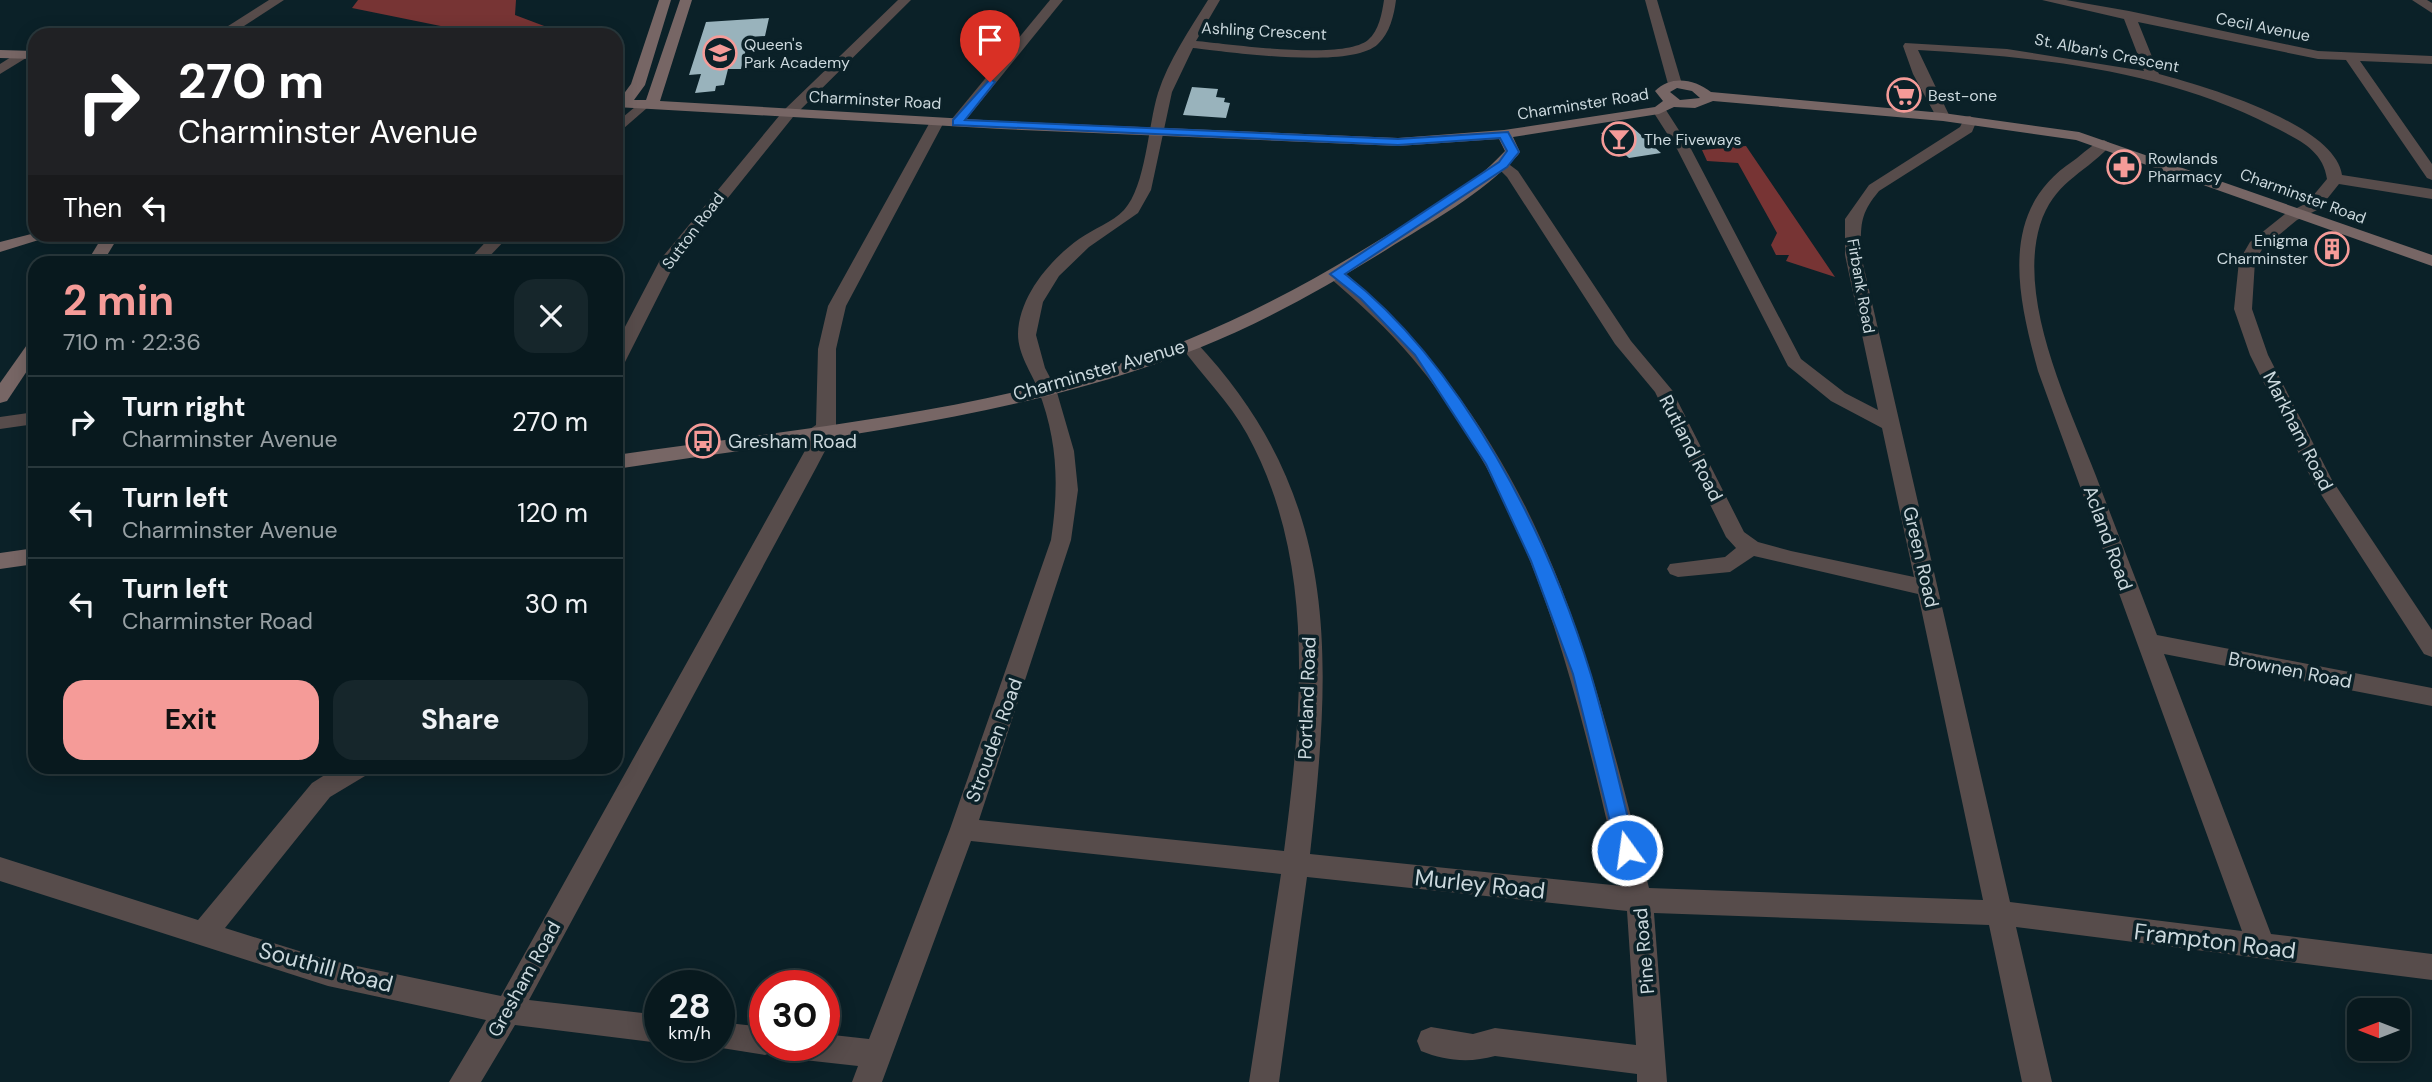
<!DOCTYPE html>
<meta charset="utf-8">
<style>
:root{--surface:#08191e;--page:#16262b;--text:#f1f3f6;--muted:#98a0a4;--line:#29383c;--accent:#f59b98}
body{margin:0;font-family:"DM Sans",sans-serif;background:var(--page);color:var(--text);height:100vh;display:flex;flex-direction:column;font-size:26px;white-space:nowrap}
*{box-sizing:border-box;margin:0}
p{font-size:23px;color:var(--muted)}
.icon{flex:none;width:38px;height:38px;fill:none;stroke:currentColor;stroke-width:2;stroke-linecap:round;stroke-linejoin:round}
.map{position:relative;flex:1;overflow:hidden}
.drawer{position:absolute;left:28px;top:256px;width:595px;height:518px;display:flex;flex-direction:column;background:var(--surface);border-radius:21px;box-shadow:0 4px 18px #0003,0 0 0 2px var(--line)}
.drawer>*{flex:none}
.top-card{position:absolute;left:28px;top:28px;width:595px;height:214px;border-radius:21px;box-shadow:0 4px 18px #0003,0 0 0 2px var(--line);background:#202124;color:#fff;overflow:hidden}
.needle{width:46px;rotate:270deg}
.buttons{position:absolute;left:2347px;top:998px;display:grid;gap:14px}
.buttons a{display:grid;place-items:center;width:63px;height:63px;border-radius:14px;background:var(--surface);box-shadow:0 4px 18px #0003,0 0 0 2px var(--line);font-size:35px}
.speed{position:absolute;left:644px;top:970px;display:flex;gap:14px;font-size:35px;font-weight:700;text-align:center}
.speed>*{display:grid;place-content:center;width:91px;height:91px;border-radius:50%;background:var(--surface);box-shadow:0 4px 18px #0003,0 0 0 2px var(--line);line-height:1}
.speed small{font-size:18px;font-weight:400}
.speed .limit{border:10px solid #d22;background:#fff;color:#111}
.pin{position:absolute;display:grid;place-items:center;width:60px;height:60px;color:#fff;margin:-72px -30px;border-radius:50% 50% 50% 0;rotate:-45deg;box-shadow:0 0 7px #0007}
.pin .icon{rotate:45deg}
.me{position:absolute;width:77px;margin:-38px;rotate:346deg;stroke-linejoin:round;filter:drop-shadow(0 0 5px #0008)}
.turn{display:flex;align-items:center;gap:24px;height:147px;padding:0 35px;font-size:32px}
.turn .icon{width:91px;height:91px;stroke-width:2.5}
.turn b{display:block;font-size:49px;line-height:60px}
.then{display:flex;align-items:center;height:66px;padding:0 35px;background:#0003;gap:14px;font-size:26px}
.round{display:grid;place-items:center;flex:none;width:74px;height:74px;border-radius:21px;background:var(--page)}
.overview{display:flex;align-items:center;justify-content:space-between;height:119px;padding:0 35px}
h1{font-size:42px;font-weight:700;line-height:52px;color:var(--accent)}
.primary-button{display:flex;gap:14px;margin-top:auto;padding:14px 35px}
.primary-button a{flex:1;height:80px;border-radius:21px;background:var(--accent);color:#111;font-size:28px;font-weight:700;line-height:80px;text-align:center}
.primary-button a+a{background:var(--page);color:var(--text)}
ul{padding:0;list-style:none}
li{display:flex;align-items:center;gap:21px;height:91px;padding:0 35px;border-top:2px solid var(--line)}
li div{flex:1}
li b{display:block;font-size:26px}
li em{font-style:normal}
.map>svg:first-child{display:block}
.forest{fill:#773434}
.building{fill:#99b3bc}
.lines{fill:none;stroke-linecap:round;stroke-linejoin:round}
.street{fill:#574c4b;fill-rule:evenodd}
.secondary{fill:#776665;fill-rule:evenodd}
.route{fill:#1a73e8;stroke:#114b97;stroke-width:2}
.labels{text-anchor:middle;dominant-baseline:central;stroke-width:7;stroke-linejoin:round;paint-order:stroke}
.far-street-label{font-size:16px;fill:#cbd8dd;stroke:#0b2128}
.far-poi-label{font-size:16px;fill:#cbd8dd;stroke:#0b2128;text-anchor:start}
.street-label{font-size:19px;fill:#cbd8dd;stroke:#0b2128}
.poi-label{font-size:19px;fill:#cbd8dd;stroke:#0b2128;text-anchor:start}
.near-street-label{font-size:23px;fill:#cbd8dd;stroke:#0b2128}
</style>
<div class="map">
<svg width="2432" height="1082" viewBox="0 0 2432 1082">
<rect width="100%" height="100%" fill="#0b2128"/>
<g class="forest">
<polygon points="358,0 516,0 515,15 568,35 485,35 352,8"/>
<polygon points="1746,146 1835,277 1786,261 1789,255 1776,255 1771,245 1777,233 1738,163 1707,161 1702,150"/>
</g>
<g class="building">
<polygon points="769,18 765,36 749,37 741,69 728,69 724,85 716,86 715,91 695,93 701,74 689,75 706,22"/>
<polygon points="1192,87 1218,89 1216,97 1225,98 1224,102 1230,103 1226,118 1183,115"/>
<polygon points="1632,127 1661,153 1629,158 1601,133"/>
</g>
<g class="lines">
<g class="street">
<polygon points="269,0 284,0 230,35 214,35"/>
<polygon points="898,0 911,0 793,117 674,265 625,362 616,368 616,344 660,260 784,110"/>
<polygon points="1050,0 1063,0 961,126 951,126 951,120"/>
<path d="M1208,0H1220L1196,41C1231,44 1342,61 1368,40C1379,31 1382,13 1384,0H1396C1394,15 1390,33 1378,44C1351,70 1230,52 1193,48L1172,92L1151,190L1138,213L1089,247L1059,276L1043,302L1036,335L1045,368L1056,389L1074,451L1078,490L1071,540L979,820L1284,851C1302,712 1317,561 1247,434C1229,401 1202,376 1180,345L1189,340L1195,341C1342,497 1332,655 1310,854L1622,886C1579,703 1538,508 1413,359C1388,329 1359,303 1330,278L1328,274L1330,270H1342C1540,442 1588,646 1649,888L1983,900L1918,594L1754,556L1730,572L1678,577L1670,574L1667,569L1670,564L1725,557L1736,548L1726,537L1655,392L1615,344L1507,177L1494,164L1502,159L1518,171L1631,341L1672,390L1744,532L1758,542L1791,551L1914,577L1882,428L1831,401L1788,366L1677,149L1652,110L1664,107L1691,149L1801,359L1845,393L1878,410L1845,255V219L1869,185L1960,127L1965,117L1970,116L1977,120L1972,132L1879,191C1859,215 1861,225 1861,255L2010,902L2242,931L2038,371C2018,297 1997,211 2073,161C2083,154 2094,142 2104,140L2111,144L2109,147C2081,176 2054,182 2040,225C2017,301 2069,406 2096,476C2116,529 2137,582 2157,635L2432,688V706L2164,654L2271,934L2432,954V980L2016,927L2052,1082H2022L1989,925L1654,913L1667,1082H1637V1074L1495,1056C1470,1063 1445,1061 1421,1051L1417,1041L1421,1031L1431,1027L1473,1034L1495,1028L1636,1045L1627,911L1307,877L1279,1082H1249L1281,874L971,841L882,1082H852L858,1066L795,1059L785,1055L781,1045H824V1034L869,1039L950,829L1051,540C1059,486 1058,441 1038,389C1031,372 1018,354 1018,334C1019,296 1050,260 1079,239C1093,229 1113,222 1124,210C1146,186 1148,125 1158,93C1168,61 1190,29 1208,0Z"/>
<polygon points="1645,0 1657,0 1682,84 1680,87 1668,84"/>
<path d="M2042,0H2066L2129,11L2318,51L2432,56V64L2360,61L2432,164V180L2427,178L2346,60L2318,59L2138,22L2159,74C2204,86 2335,124 2342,175L2432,189V199L2339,184L2319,209L2297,220L2263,248L2255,261L2252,309L2268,355L2332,480L2432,630V657L2424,654L2313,482L2250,355L2234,309L2239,261L2250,242L2285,214L2307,203L2327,179C2323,149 2297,139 2272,126C2164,70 2039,57 1918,50L1950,117L1938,120L1913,74L1903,46L1905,43L2007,49L2144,71L2124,19Z"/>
<polygon points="2412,0 2427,0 2432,3 2432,13"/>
<polygon points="19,52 31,55 0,74 0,64"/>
<polygon points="642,101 647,102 647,108 616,135 616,123"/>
<polygon points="937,118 944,122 846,306 836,349 836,430 827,436 827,447 816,468 529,1000 660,1015 660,1043 515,1025 481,1082 449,1082 486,1020 328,986 0,881 0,857 198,920 312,783 339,766 373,766 370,773 330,797 225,928 328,960 501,996 807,447 807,431 816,425 818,349 828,306 930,122"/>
<polygon points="493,234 511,234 484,262 467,262"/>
<polygon points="35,412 35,424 0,429 0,417"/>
<polygon points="719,1022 765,1027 765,1045 778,1045 775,1051 765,1055 709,1046 719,1045"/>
</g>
<g class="secondary">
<path d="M659,0H671L645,85L634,100H646L680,0H692L660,101L1001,121L1398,138L1504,130L1655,107L1663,101L1655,91C1671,75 1694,79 1711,92L1943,113L2079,132L2432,255V266L2076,140L1943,121L1713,101L1695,108L1674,107L1659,114L1513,137L1520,152L1518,155C1481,195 1432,221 1386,250C1326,287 1264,322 1199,348C1013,421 811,439 616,469V455C807,427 1006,411 1187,340C1251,314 1312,281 1371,245C1417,217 1468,191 1505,151L1499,139L1398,146L1001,129L616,107V99H620L631,84ZM1677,88L1692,91L1700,98L1680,100L1670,92Z"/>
<polygon points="0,50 35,51 35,59 0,58"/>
<polygon points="35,233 58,234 0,252 0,242"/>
<polygon points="104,234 120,234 103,262 87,262"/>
<polygon points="35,341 35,359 7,401 0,403 0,383 29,342"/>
<polygon points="35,548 35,564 0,569 0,553"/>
</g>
</g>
<path class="route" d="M990,79L995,82L965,120L1398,139L1508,132L1519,152L1507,167L1345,274C1462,365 1548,534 1591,675C1608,732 1621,792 1636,850L1634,856L1627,858L1620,856L1617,850L1573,674L1531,561L1486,464L1415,355L1361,299L1330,274L1499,162L1507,151L1500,138L1398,145L953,125V120Z"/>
<defs>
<symbol id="school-ring" viewBox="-11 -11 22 22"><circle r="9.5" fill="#0b2128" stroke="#f59b98" stroke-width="1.5"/><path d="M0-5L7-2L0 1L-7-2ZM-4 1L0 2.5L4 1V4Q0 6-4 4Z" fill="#f59b98"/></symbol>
<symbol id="supermarket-ring" viewBox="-11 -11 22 22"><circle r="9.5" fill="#0b2128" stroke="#f59b98" stroke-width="1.5"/><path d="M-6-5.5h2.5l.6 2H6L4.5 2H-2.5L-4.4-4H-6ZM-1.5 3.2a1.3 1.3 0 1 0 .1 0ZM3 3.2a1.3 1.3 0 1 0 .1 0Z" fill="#f59b98"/></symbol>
<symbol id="bar-ring" viewBox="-11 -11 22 22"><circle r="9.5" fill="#0b2128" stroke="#f59b98" stroke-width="1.5"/><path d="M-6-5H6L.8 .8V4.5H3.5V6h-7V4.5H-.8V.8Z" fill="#f59b98"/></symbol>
<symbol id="pharmacy-ring" viewBox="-11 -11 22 22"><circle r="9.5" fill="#0b2128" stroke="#f59b98" stroke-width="1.5"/><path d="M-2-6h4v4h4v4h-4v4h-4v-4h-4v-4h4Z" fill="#f59b98"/></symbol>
<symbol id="building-ring" viewBox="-11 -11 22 22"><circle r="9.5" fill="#0b2128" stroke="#f59b98" stroke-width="1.5"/><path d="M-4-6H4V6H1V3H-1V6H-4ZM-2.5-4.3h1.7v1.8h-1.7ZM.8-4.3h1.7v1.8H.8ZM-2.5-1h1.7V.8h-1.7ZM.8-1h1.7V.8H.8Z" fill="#f59b98"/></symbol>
<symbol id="bus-ring" viewBox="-11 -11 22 22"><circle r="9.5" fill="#0b2128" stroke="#f59b98" stroke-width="1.5"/><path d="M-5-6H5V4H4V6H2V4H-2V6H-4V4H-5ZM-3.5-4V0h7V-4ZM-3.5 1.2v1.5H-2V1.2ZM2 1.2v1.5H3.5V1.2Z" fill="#f59b98"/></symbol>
</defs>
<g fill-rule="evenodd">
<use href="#school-ring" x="701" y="34" width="38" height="38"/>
<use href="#supermarket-ring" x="1885" y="76" width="38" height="38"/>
<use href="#bar-ring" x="1600" y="120" width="38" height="38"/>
<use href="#pharmacy-ring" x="2105" y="148" width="38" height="38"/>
<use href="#building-ring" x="2313" y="230" width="38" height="38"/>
<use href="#bus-ring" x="684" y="422" width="38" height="38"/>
</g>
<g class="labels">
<g class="far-street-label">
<text transform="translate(2263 27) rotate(11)">Cecil Avenue</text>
<text transform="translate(1264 31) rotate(3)">Ashling Crescent</text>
<text transform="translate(2107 53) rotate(11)">St. Alban's Crescent</text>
<text transform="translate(875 100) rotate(3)">Charminster Road</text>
<text transform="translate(1583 104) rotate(-9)">Charminster Road</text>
<text transform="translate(2303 196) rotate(20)">Charminster Road</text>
<text transform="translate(693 231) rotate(-53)">Sutton Road</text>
<text transform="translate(1861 286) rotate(80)">Firbank Road</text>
</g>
<g class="far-poi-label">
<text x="744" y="44">Queen's<tspan x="744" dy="18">Park Academy</tspan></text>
<text x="1928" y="95">Best-one</text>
<text x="1644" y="139">The Fiveways</text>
<text x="2148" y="158">Rowlands<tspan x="2148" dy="18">Pharmacy</tspan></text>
<text x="2308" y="240" text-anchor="end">Enigma<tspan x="2308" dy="18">Charminster</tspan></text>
</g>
<g class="street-label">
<text transform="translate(1099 370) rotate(-16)">Charminster Avenue</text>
<text transform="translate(2298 431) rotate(63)">Markham Road</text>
<text transform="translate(1691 448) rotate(63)">Rutland Road</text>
<text transform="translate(2108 538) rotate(70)">Acland Road</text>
<text transform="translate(1921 557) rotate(77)">Green Road</text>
<text transform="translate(2290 670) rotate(11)">Brownen Road</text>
<text transform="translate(1307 698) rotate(-88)">Portland Road</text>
<text transform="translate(994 740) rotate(-70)">Strouden Road</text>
<text transform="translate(1644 951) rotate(-95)">Pine Road</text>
<text transform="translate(524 979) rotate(-61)">Gresham Road</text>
</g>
<g class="poi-label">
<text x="728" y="441">Gresham Road</text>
</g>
<g class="near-street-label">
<text transform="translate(1480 884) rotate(6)">Murley Road</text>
<text transform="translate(2215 941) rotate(7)">Frampton Road</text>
<text transform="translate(326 967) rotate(15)">Southill Road</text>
</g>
</g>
</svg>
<div class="buttons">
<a><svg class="needle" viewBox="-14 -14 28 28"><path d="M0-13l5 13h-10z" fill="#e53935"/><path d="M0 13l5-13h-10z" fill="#98a0a4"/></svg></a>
</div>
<div class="speed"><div>28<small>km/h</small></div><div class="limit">30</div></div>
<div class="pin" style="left:990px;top:82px;background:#d93025"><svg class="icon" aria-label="arrive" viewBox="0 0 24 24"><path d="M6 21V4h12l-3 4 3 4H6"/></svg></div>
<svg class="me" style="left:1627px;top:850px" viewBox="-20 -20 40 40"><circle r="17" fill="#1a73e8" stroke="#fff" stroke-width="3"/><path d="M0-11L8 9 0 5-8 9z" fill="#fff"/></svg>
<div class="top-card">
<div class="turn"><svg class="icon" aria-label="right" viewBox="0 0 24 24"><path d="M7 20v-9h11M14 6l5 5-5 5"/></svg><div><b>270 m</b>Charminster Avenue</div></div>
<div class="then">Then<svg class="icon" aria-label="left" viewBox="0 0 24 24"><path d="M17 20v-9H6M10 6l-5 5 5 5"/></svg></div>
</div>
<section class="drawer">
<div class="overview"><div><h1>2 min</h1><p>710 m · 22:36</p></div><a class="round"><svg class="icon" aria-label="close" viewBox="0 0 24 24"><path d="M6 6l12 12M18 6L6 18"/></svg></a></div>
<ul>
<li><svg class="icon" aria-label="right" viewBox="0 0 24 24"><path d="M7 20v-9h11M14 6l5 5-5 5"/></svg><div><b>Turn right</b><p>Charminster Avenue</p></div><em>270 m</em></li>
<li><svg class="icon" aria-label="left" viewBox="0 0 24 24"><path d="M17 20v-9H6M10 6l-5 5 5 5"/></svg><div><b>Turn left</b><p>Charminster Avenue</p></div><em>120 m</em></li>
<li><svg class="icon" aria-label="left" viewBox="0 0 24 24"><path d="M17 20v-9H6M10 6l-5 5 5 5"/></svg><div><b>Turn left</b><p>Charminster Road</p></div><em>30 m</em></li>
</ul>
<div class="primary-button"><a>Exit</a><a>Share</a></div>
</section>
</div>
